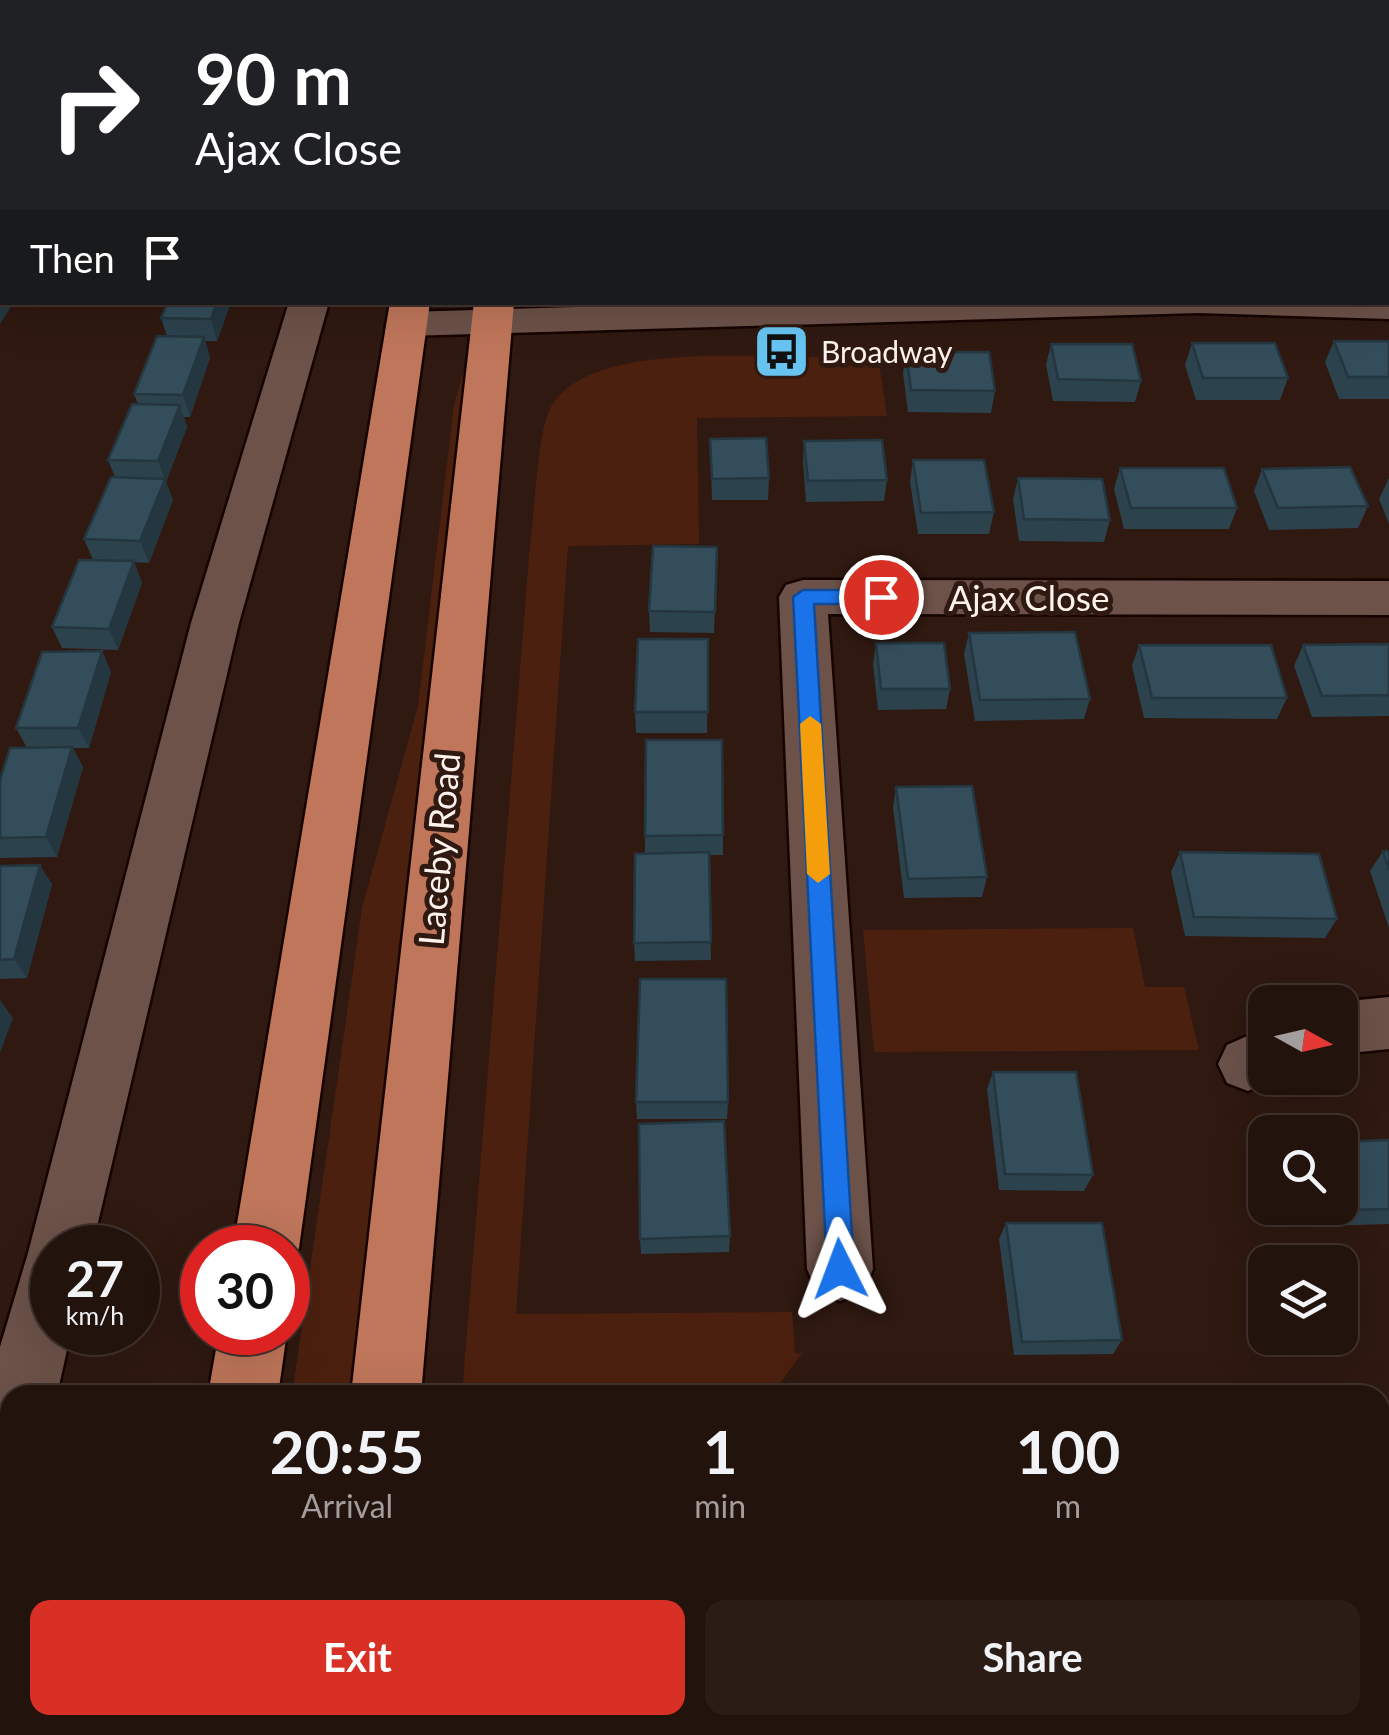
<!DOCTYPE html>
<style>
:root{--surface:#23130d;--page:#2b1c16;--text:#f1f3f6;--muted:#a39e9d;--line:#40322e;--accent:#d93025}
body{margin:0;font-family:Lato,sans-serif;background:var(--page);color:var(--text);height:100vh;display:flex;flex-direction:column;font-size:38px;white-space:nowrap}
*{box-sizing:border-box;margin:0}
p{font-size:32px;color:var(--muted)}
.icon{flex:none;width:55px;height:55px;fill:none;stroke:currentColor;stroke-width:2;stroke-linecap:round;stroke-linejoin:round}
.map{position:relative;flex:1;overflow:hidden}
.panel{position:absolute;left:0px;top:1385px;width:1390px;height:350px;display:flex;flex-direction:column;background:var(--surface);border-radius:30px 30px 0 0;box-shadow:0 10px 40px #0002,0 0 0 2px var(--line)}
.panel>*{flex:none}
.banner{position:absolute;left:0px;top:0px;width:1390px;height:305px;box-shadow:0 10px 40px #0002,0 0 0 2px var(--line);background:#202124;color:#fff;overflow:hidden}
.needle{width:65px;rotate:98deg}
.buttons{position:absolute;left:1248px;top:985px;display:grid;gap:20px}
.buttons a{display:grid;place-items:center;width:110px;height:110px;border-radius:20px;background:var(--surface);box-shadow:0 10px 40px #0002,0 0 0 2px var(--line);font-size:50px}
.speed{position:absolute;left:30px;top:1225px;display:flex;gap:20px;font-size:50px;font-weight:700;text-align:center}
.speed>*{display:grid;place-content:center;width:130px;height:130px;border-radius:50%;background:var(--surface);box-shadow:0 10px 40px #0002,0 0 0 2px var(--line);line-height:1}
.speed small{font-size:25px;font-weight:400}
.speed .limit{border:15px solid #d22;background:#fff;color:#111}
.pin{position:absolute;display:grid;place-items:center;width:85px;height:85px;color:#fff;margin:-42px;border:5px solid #fff;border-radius:50%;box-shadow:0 2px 10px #0007}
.me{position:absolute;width:110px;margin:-55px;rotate:357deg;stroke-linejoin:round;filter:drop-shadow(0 0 8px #0008)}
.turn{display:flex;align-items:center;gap:35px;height:210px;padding:0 30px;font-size:45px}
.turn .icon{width:130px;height:130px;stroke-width:2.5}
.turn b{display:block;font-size:70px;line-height:85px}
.then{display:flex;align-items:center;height:95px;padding:0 30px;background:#0003;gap:20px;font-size:38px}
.eta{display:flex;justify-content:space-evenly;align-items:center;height:170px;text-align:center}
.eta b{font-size:60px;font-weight:700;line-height:70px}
.button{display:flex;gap:20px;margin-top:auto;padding:20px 30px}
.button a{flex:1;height:115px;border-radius:20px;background:var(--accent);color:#fff;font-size:40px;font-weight:700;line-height:115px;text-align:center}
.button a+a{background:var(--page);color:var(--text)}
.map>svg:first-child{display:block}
.green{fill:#4c200e}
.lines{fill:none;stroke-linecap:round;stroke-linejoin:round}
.minor-casing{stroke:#160401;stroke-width:5}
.tertiary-casing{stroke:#160401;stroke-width:5}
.trunk-casing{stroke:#160401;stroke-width:5}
.minor{fill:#6c5249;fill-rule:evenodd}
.tertiary{fill:#6c5249;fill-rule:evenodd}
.trunk{fill:#bf765a;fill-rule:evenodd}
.wall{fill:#2c424d}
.shaded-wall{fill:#24363f}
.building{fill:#334d5a;stroke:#24363f;stroke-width:2.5}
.route{fill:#1a73e8;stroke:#114b97;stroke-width:2.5}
.slow{fill:#f59e0b}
.labels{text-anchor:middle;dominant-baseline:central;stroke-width:10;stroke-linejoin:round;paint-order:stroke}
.far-poi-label{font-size:30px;fill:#fef2ed;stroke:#2f1911;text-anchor:start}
.street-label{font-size:35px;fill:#fef2ed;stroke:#2f1911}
</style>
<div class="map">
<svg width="1389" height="1735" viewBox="0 0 1389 1735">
<rect width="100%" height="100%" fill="#2f1911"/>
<g class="green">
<path d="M878,356L887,416L697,418L699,544L568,546L516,1314L792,1312L795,1354L802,1353L772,1395H462L530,545C535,513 537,434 550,409C590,330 800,365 878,356Z"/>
<polygon points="465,365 473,365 354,1395 292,1395 362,908 418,706 454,405"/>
<polygon points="1133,928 1145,987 1184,987 1199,1050 874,1052 863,930"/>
<rect x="440" y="1725" width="343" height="10"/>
</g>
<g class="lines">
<defs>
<g id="minor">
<rect x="384" y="0" width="32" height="2"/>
<polygon points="770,0 802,0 803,2 771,2"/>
<polygon points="2,153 2,175 0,176 0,154"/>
<polygon points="289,302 329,302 239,623 92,1248 52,1248 52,1332 71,1332 57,1395 10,1395 10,1521 0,1525 0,1347 28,1253 191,623"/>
<polygon points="803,580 1389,581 1389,615 828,614 873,1269 863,1292 840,1301 817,1292 807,1269 779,597 786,585"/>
<polygon points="1389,997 1389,1049 1340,1054 1339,1002"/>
<polygon points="1265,1028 1265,1078 1278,1078 1248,1091 1227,1083 1218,1064 1227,1045"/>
</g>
<polygon id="tertiary" points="1389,295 1389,319 1198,313 406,336 392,333 386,324 392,315 406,312 745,302 1388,302"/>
<g id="trunk">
<rect x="449" y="0" width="32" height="2"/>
<rect x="510" y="0" width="32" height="2"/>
<polygon points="390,302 430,302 299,1248 288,1271 288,1248 233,1248"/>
<polygon points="474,302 514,302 421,1395 351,1395"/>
<polygon points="219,1332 287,1332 278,1395 208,1395"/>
<polygon points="151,1725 229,1725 228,1735 150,1735"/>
<polygon points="316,1725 394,1725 393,1735 315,1735"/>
</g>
</defs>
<use href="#minor" class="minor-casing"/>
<use href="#tertiary" class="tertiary-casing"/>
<use href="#trunk" class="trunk-casing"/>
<use href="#minor" class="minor"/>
<use href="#tertiary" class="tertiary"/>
<use href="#trunk" class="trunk"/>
</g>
<g class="wall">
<rect x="634" y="0" width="95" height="2"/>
<polygon points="842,0 886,0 886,2 843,2"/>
<polygon points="998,0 1058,0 1057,2 1001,2"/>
<polygon points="1149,0 1196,0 1192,2 1152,2"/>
<polygon points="1331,0 1389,0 1389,19 1388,19 1388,2 1330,2"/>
<polygon points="231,302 217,341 205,341 210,358 190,417 184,417 187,427 166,482 173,500 149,563 134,562 142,583 118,650 62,648 52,627 93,560 84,539 115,477 108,460 138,404 134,394 167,336 161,318"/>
<polygon points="1334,341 1389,341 1389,399 1339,399 1325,362"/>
<polygon points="1192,343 1288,378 1280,400 1196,400 1185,365"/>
<polygon points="1051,344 1141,381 1135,402 1053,401 1046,365"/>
<polygon points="906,352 995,391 991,413 908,412 903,373"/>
<polygon points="710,439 769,478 768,500 712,500"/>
<polygon points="804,441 887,480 884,501 806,502 803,462"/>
<polygon points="913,460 994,512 989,534 918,534 910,482"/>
<polygon points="1120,468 1237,508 1229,529 1124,529 1114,489"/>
<polygon points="1262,469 1368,506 1358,528 1269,530 1254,491"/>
<polygon points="1018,478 1110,520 1104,542 1019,541 1013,499"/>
<polygon points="1389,478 1389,524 1379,499"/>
<polygon points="717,547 714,633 650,632 649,611"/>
<polygon points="969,633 1090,699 1084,719 975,721 964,654"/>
<polygon points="708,639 707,733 636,733 635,712"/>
<polygon points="876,643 950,689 946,709 878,710 873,664"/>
<polygon points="1389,644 1389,716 1312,717 1294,666 1303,645"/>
<polygon points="1139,645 1287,698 1277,719 1144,718 1132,666"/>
<polygon points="102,651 111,672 89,748 73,748 83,767 57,857 0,858 0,780 27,748 16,728"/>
<polygon points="896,787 987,877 982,897 904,898 893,807"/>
<polygon points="723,835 723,855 709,855 711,960 635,961 634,943 645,853 645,836"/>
<polygon points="1383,851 1389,870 1389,928 1370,871"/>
<polygon points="1180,852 1337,919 1325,938 1185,936 1171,872"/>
<polygon points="0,866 52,884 27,978 0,979"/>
<polygon points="993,1072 1093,1175 1084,1191 999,1190 987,1089"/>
<polygon points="636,1102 728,1102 727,1119 637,1119"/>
<polygon points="1389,1140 1389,1224 1281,1227 1276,1208 1340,1208"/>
<polygon points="1006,1223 1122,1340 1113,1354 1014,1355 999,1239"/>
<polygon points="730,1236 729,1252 641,1254 640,1239"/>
</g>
<g class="shaded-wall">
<polygon points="1018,0 1058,0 1057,2 1017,2"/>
<polygon points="2,19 2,37 0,30 0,20"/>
<polygon points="2,285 2,302 14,302 0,324 0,289"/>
<polygon points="217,302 231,302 217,341 211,319"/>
<polygon points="204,337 210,358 190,417 183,395"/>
<polygon points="180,405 187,427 166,482 173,500 149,563 140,541 165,480 158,461"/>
<polygon points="134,561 142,583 118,650 109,629"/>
<polygon points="102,651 111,672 89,748 78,728"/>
<polygon points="72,747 83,767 57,857 46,837"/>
<polygon points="40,865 52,884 27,978 14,959"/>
<polygon points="0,1000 13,1018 0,1053"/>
</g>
<g class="building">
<polygon points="0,0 29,0 34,1 2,2 2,19 0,20"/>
<polygon points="56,0 128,0 126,2 55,2"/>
<polygon points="147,0 220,0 219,2 146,2"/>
<polygon points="273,0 336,0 335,2 272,2"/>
<polygon points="1089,0 1118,0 1127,2 1086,2"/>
<polygon points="1374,0 1372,2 1338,2 1331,1"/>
<polygon points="2,203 2,247 0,246 0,206"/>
<polygon points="0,258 2,258 2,285 0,289"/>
<polygon points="168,302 217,302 211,319 161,318"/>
<polygon points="157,336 204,337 183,395 134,394"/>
<polygon points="1334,341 1389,341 1389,377 1348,377"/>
<polygon points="1192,343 1275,343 1288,378 1203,378"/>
<polygon points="1051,344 1132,344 1141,381 1058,379"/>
<polygon points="906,352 989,352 995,391 911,390"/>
<polygon points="132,404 180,405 158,461 108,460"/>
<polygon points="766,438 769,478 712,479 710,439"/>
<polygon points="882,440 887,480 808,481 804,441"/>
<polygon points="913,460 984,460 994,512 921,513"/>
<polygon points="1350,467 1368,506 1278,508 1262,469"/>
<polygon points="1120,468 1224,468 1237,508 1131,508"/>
<polygon points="111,477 165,479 140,541 84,539"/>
<polygon points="1018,478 1102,479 1110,520 1024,519"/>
<polygon points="653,546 717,547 715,612 649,611"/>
<polygon points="79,560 134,561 109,629 52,627"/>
<polygon points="1075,632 1090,699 980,700 969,633"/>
<polygon points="638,639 708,639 708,712 635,712"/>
<polygon points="876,643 944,643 950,689 881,689"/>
<polygon points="1389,644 1389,695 1322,696 1303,645"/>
<polygon points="1139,645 1271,645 1287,698 1152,698"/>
<polygon points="102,651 78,728 16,728 42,652"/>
<polygon points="646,740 722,740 723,835 645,836"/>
<polygon points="72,747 46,837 0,838 0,780 10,748"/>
<polygon points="972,786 987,877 908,879 896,787"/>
<polygon points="1383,851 1389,851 1389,870"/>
<polygon points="709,852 711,942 634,943 635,854"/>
<polygon points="1180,852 1319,854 1337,919 1194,917"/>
<polygon points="40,865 14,959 0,960 0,866"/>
<polygon points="640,979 726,979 728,1102 636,1102"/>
<polygon points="993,1072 1076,1072 1093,1175 1005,1174"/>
<polygon points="724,1121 730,1236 640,1239 639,1124"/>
<polygon points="1389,1140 1389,1209 1293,1211 1292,1208 1340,1208 1340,1142"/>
<polygon points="1006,1223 1102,1223 1122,1340 1022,1342"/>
</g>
<polygon class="route" points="803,590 881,590 891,597 881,604 814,604 854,1269 850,1278 840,1282 831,1278 827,1269 793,597"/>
<polygon class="slow" points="810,716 821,724 830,874 818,883 807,874 800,724"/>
<defs>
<symbol id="bus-square" viewBox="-11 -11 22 22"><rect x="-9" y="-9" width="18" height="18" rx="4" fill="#67c4f0" stroke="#2f1911"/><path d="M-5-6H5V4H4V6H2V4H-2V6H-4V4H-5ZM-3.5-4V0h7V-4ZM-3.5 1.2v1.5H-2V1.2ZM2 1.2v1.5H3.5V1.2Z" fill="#111"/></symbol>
</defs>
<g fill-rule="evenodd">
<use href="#bus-square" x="750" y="320" width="63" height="63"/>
</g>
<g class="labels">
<g class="far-poi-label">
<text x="821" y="351">Broadway</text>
</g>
<g class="street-label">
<text x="1029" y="597">Ajax Close</text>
<text transform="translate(438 849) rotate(-85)">Laceby Road</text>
</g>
</g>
</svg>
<div class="buttons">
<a><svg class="needle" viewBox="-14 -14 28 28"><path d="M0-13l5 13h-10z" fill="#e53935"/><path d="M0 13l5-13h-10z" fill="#a39e9d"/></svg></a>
<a><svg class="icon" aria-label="search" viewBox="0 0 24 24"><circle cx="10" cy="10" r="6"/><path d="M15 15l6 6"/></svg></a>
<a><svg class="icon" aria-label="layers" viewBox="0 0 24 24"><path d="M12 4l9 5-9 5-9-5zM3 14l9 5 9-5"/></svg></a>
</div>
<div class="speed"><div>27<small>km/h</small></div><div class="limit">30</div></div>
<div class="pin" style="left:881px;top:597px;background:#d93025"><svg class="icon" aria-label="arrive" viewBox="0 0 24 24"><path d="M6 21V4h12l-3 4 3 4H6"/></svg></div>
<svg class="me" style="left:840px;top:1269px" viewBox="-20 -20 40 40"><path d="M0-17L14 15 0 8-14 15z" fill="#1a73e8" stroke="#fff" stroke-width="4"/></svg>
<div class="banner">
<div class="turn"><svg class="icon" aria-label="right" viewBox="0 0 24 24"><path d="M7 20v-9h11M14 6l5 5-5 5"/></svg><div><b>90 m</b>Ajax Close</div></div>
<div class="then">Then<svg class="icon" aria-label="arrive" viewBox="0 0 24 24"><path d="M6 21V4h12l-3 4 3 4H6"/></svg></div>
</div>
<section class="panel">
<div class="eta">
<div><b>20:55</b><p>Arrival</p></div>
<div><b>1</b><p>min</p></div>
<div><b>100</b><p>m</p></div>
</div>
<div class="button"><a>Exit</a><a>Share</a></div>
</section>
</div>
